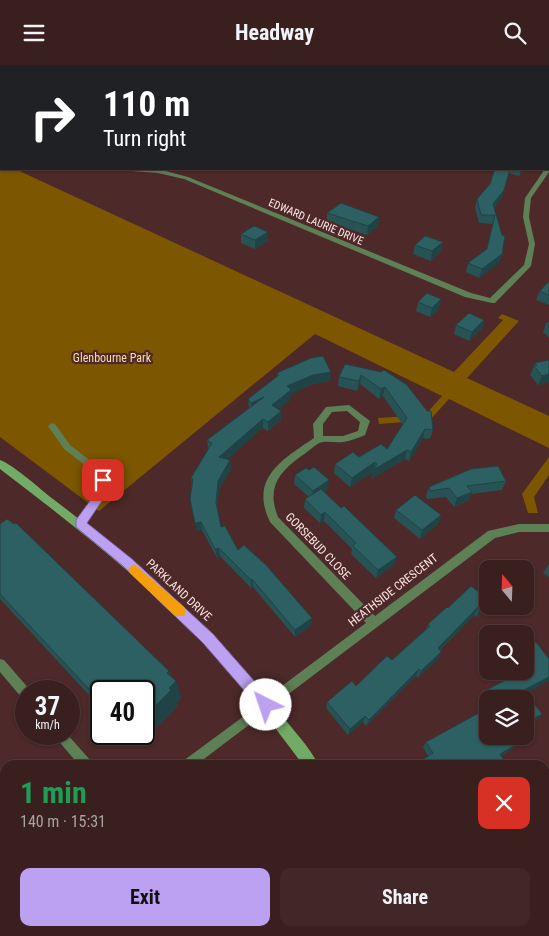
<!DOCTYPE html>
<meta charset="utf-8">
<style>
:root{--surface:#3a1f1f;--page:#412728;--text:#f1f3f6;--muted:#aba2a4;--line:#543d3d;--accent:#bca0f2}
body{margin:0;font-family:"Roboto Condensed",sans-serif;background:var(--page);color:var(--text);height:100vh;display:flex;flex-direction:column;font-size:19px;white-space:nowrap}
*{box-sizing:border-box;margin:0}
p{font-size:16px;color:var(--muted)}
.icon{flex:none;width:28px;height:28px;fill:none;stroke:currentColor;stroke-width:2;stroke-linecap:round;stroke-linejoin:round}
.map{position:relative;flex:1;overflow:hidden}
.sheet{position:absolute;left:0px;top:695px;width:550px;height:176px;display:flex;flex-direction:column;background:var(--surface);border-radius:15px 15px 0 0;box-shadow:0 1px 4px #0004,0 0 0 1px var(--line)}
.sheet>*{flex:none}
.guide{position:absolute;left:0px;top:0px;width:550px;height:105px;box-shadow:0 1px 4px #0004,0 0 0 1px var(--line);background:#202124;color:#fff;overflow:hidden}
.needle{width:32px;rotate:341deg}
.buttons{position:absolute;left:479px;top:495px;display:grid;gap:10px}
.buttons a{display:grid;place-items:center;width:55px;height:55px;border-radius:10px;background:var(--surface);box-shadow:0 1px 4px #0004,0 0 0 1px var(--line);font-size:25px}
.speed{position:absolute;left:15px;top:615px;display:flex;gap:10px;font-size:25px;font-weight:700;text-align:center}
.speed>*{display:grid;place-content:center;width:65px;height:65px;border-radius:50%;background:var(--surface);box-shadow:0 1px 4px #0004,0 0 0 1px var(--line);line-height:1}
.speed small{font-size:12px;font-weight:400}
.speed .limit{border:2px solid #111;border-radius:8px;background:#fff;color:#111}
.pin{position:absolute;display:grid;place-items:center;width:42px;height:42px;color:#fff;margin:-21px;border-radius:10px;box-shadow:0 2px 8px #0006}
.me{position:absolute;width:55px;margin:-28px;rotate:319deg;stroke-linejoin:round;filter:drop-shadow(0 0 4px #0008)}
.turn{display:flex;align-items:center;gap:18px;height:105px;padding:0 20px;font-size:22px}
.turn .icon{width:65px;height:65px;stroke-width:2.5}
.turn b{display:block;font-size:35px;line-height:42px}
.round{display:grid;place-items:center;flex:none;width:52px;height:52px;border-radius:10px;background:var(--page)}
.overview{display:flex;align-items:center;justify-content:space-between;height:85px;padding:0 20px}
h1{font-size:30px;font-weight:700;line-height:38px;color:#1e9e55}
.action{display:flex;gap:10px;margin-top:auto;padding:10px 20px}
.action a{flex:1;height:58px;border-radius:10px;background:var(--accent);color:#111;font-size:20px;font-weight:700;line-height:58px;text-align:center}
.action a+a{background:var(--page);color:var(--text)}
header{display:flex;justify-content:space-between;align-items:center;height:65px;padding:0 20px;background:var(--surface);font-size:22px;font-weight:700}
.map>svg:first-child{display:block}
.green{fill:#7c5700}
.lines{fill:none;stroke-linecap:round;stroke-linejoin:round}
.lane{fill:#5d8056;fill-rule:evenodd}
.street{fill:#5d8056;fill-rule:evenodd}
.secondary{fill:#72ab65;fill-rule:evenodd}
.wall{fill:#275355}
.shaded-wall{fill:#204345}
.building{fill:#2d6063;stroke:#204345}
.route{fill:#bca0f2;stroke:#7a689d}
.slow{fill:#f59e0b}
.labels{text-anchor:middle;dominant-baseline:central;stroke-width:4.5;stroke-linejoin:round;paint-order:stroke}
.far-street-label{font-size:11px;fill:#fce3e2;stroke:#4d2929}
.park-label{font-size:12px;fill:#ffdda6;stroke:#4d2929}
.street-label{font-size:12px;fill:#fce3e2;stroke:#4d2929}
</style>
<header><svg class="icon" aria-label="menu" viewBox="0 0 24 24"><path d="M4 6h16M4 12h16M4 18h16"/></svg>Headway<svg class="icon" aria-label="search" viewBox="0 0 24 24"><circle cx="10" cy="10" r="6"/><path d="M15 15l6 6"/></svg></header>
<div class="map">
<svg width="549" height="871" viewBox="0 0 549 871">
<rect width="100%" height="100%" fill="#4d2929"/>
<g class="green">
<polygon points="0,97 1,104 15,104 454,307 503,255 498,253 502,249 519,256 467,313 549,351 549,383 449,334 430,355 379,359 378,353 425,350 442,331 315,269 99,446 0,372"/>
<polygon points="549,392 549,410 534,432 538,448 528,448 522,429"/>
<polygon points="5,834 5,866 372,866 374,871 0,871 0,835"/>
</g>
<g class="lines">
<g class="lane">
<polygon points="52,358 55,359 70,380 101,404 107,415 105,430 83,462 77,462 75,459 97,429 99,415 95,408 64,384 48,361"/>
<polygon points="0,594 4,595 30,625 30,626 26,626 26,634 22,633 0,607"/>
<polygon points="266,635 270,636 271,640 270,644 196,700 181,700 183,696"/>
<polygon points="54,669 67,669 91,696 93,700 79,700 56,673"/>
</g>
<g class="street">
<polygon points="182,0 189,0 189,1 183,1"/>
<polygon points="236,0 242,0 242,1 237,1"/>
<polygon points="398,0 405,0 405,1 399,1"/>
<polygon points="549,102 549,107 531,133 529,152 535,179 531,201 495,238 492,238 465,232 184,114 158,108 131,106 128,104 158,104 188,112 471,228 490,233 524,200 529,179 523,152 525,133 545,104"/>
<path d="M349,340L370,356L365,370C358,373 350,376 343,377C335,378 326,375 319,378C313,382 306,388 300,392C277,409 267,424 278,452L375,551L488,466L519,459H549V467H519L495,473L266,646L262,644L260,640L262,636L366,558L270,457C249,413 282,395 314,373L313,359L326,342ZM347,346L360,357L358,366L343,371H323V359L332,347Z"/>
<polygon points="549,717 549,732 545,734 545,719"/>
</g>
<g class="secondary">
<path d="M0,395C13,400 37,421 49,431C134,495 214,564 280,648C291,663 311,683 318,700H303C271,657 239,614 202,576C140,512 71,458 0,404Z"/>
<polygon points="414,866 430,866 432,871 416,871"/>
</g>
</g>
<g class="wall">
<polygon points="366,0 398,0 398,1 368,1"/>
<rect x="0" y="64" width="1" height="19"/>
<polygon points="495,104 525,104 519,111 509,108 501,134 494,143 502,189 499,198 479,213 466,207 468,198 487,184 493,159 479,158 475,143 477,134 490,119"/>
<polygon points="327,148 379,152 378,161 367,170 327,157"/>
<polygon points="241,169 268,176 255,184 241,178"/>
<polygon points="415,180 441,186 431,196 413,189"/>
<polygon points="549,216 549,240 536,235 540,226"/>
<polygon points="418,237 439,244 430,252 416,246"/>
<polygon points="484,255 482,264 469,276 454,269 456,260"/>
<polygon points="549,257 549,273 543,267 546,258"/>
<polygon points="549,295 549,317 538,320 530,310 535,298"/>
<polygon points="381,307 433,365 430,374 423,373 409,396 405,394 371,414 373,407 350,422 334,408 335,399 387,384 403,360 383,331 379,334 360,319 357,326 338,321 339,312"/>
<polygon points="277,308 330,316 312,319 291,329 290,335 278,344 281,355 268,366 263,363 227,394 230,395 231,404 219,425 217,444 221,462 238,485 311,561 295,572 253,522 251,523 220,491 217,493 202,465 197,466 190,434 192,420 191,413 208,384 207,375 249,344 248,334 277,312"/>
<polygon points="295,410 328,424 324,427 394,500 376,513 351,489 352,484 324,456 320,458 304,443 305,434 309,432 294,419"/>
<polygon points="506,416 502,425 471,429 469,435 454,442 446,432 427,434 426,431 429,422"/>
<polygon points="396,445 441,450 438,459 420,474 394,453"/>
<polygon points="0,459 169,606 181,633 176,638 177,642 148,671 146,669 136,677 130,669 144,669 144,626 101,626 101,643 0,534"/>
<polygon points="549,499 549,512 543,508"/>
<polygon points="448,543 485,543 476,552 474,550 440,585 441,587 438,594 418,613 416,611 366,661 363,657 348,670 326,643 327,637 356,621 392,595 426,565 428,559"/>
<polygon points="514,606 525,606 526,628 542,649 536,655 531,658 533,661 525,668 525,634 488,634 488,636 483,630 488,624 517,610"/>
<polygon points="488,671 519,671 512,675 516,680 510,685 501,691 428,691 423,682 426,677"/>
<polygon points="470,866 523,866 514,871 473,871"/>
</g>
<g class="shaded-wall">
<rect x="382" y="0" width="16" height="1"/>
<polygon points="521,104 525,104 519,111"/>
<polygon points="504,125 501,134 490,148 493,139"/>
<polygon points="379,152 378,161 367,170 368,161"/>
<polygon points="268,167 268,176 255,184 255,175"/>
<polygon points="443,177 441,186 431,196 432,186"/>
<polygon points="502,189 499,198 479,213 482,204"/>
<polygon points="441,234 439,244 430,252 432,243"/>
<polygon points="484,255 482,264 469,276 472,267"/>
<polygon points="331,307 330,316 312,319 291,329 290,335 272,349 272,340 287,321 313,310"/>
<polygon points="549,309 549,317 538,320 542,311"/>
<polygon points="361,310 360,319 357,326 359,316"/>
<polygon points="385,322 383,331 379,334 381,324"/>
<polygon points="264,332 251,347 251,338"/>
<polygon points="281,346 281,355 268,366 268,357"/>
<polygon points="263,354 263,363 220,401 219,392"/>
<polygon points="425,364 423,373 409,396 411,387"/>
<polygon points="407,385 405,394 371,414 373,407 350,422 352,413 375,397 374,405"/>
<polygon points="230,395 231,404 219,425 217,447 216,438 218,416"/>
<polygon points="329,415 328,424 312,435 313,426"/>
<polygon points="472,427 469,435 454,442 457,433"/>
<polygon points="325,447 324,456 320,458 321,450"/>
<polygon points="441,450 438,459 420,474 422,465"/>
<polygon points="201,457 202,465 197,466 195,458"/>
<polygon points="219,483 220,491 217,493 215,484"/>
<polygon points="397,492 394,500 376,513 378,505"/>
<polygon points="252,514 253,522 251,523 251,515"/>
<polygon points="488,537 485,543 476,552 480,544"/>
<polygon points="478,542 474,550 434,590 438,583"/>
<polygon points="312,553 311,561 295,572 295,565"/>
<polygon points="441,587 438,594 418,613 421,606"/>
<polygon points="419,604 416,611 366,661 369,655"/>
<polygon points="169,606 173,618 176,616 181,633 176,638 177,642 148,671 144,664 144,652 169,623 167,608"/>
<polygon points="549,612 549,616 519,632 524,625"/>
<polygon points="542,649 536,655 525,661 529,656"/>
<polygon points="365,651 363,657 348,670 350,664"/>
<polygon points="533,661 527,667 525,668 525,665"/>
<polygon points="144,665 146,669 136,677 132,669 144,669"/>
<polygon points="513,671 519,671 506,678"/>
<polygon points="516,680 510,685 494,694 500,689"/>
</g>
<g class="building">
<polygon points="0,0 176,0 181,1 1,1 1,52 0,51"/>
<polygon points="207,0 231,0 233,1 209,1"/>
<rect x="0" y="64" width="1" height="12"/>
<polygon points="495,104 510,104 504,125 493,139 502,170 505,171 502,189 482,204 468,198 487,184 495,150 481,150 477,134 490,119"/>
<polygon points="341,138 379,152 368,161 327,148"/>
<polygon points="254,161 268,167 255,175 241,169"/>
<polygon points="425,171 443,177 432,186 415,180"/>
<polygon points="549,216 549,230 540,226"/>
<polygon points="427,228 441,234 432,243 418,237"/>
<polygon points="469,248 484,255 472,267 456,260"/>
<polygon points="323,291 331,307 313,310 287,321 291,325 272,340 281,346 268,357 263,354 219,392 230,395 218,416 216,438 221,462 225,461 238,485 244,480 266,500 312,553 295,565 252,514 251,515 219,483 215,484 201,457 195,458 190,434 193,414 191,413 212,378 207,375 264,332 251,338 248,334 279,310 277,308 311,293"/>
<polygon points="549,295 549,309 542,311 534,301 537,300 535,298"/>
<polygon points="345,299 381,307 384,305 407,320 427,346 431,346 433,365 425,364 411,387 407,385 373,405 377,399 375,397 352,413 335,399 353,387 359,392 381,379 387,384 407,353 385,322 381,324 361,310 359,316 339,312"/>
<polygon points="498,401 506,416 467,421 472,427 457,433 449,423 430,426 429,422 471,404"/>
<polygon points="314,402 329,415 313,426 295,410 306,403 309,405"/>
<polygon points="321,424 341,443 344,441 397,492 378,505 353,481 356,478 325,447 321,450 305,434"/>
<polygon points="415,430 441,450 422,465 396,445"/>
<polygon points="7,454 14,459 16,458 169,606 167,608 176,616 169,623 171,625 144,652 144,626 101,626 101,637 0,529 0,459"/>
<polygon points="511,498 518,504 506,504"/>
<polygon points="525,509 529,511 525,515"/>
<polygon points="471,521 488,534 488,537 480,544 478,542 438,583 441,587 421,606 419,604 369,655 365,651 350,664 327,637 352,616 356,621 387,591 392,595 430,561 428,559 447,542 448,543"/>
<polygon points="536,577 549,594 549,612 524,625 542,649 529,656 533,661 525,665 525,634 495,634 488,624 525,606 525,582"/>
<polygon points="488,643 488,671 513,671 511,673 516,680 500,689 505,697 498,700 414,700 433,688 426,677"/>
<polygon points="549,786 549,852 545,854 545,788"/>
<polygon points="478,866 523,866 514,871 480,871"/>
</g>
<polygon class="route" points="103,411 109,415 106,430 87,458 132,494 213,569 271,635 273,640 271,645 266,647 261,645 203,578 123,501 76,462 76,455 95,429 99,412"/>
<polygon class="slow" points="134,499 184,542 186,547 184,551 175,551 130,508 128,504"/>
<g class="labels">
<g class="far-street-label">
<text transform="translate(316 157) rotate(23)">EDWARD LAURIE DRIVE</text>
</g>
<g class="park-label">
<text x="112" y="293">Glenbourne Park</text>
</g>
<g class="street-label">
<text transform="translate(318 481) rotate(46)">GORSEBUD CLOSE</text>
<text transform="translate(179 525) rotate(43)">PARKLAND DRIVE</text>
<text transform="translate(393 525) rotate(-38)">HEATHSIDE CRESCENT</text>
</g>
</g>
</svg>
<div class="buttons">
<a><svg class="needle" viewBox="-14 -14 28 28"><path d="M0-13l5 13h-10z" fill="#e53935"/><path d="M0 13l5-13h-10z" fill="#aba2a4"/></svg></a>
<a><svg class="icon" aria-label="search" viewBox="0 0 24 24"><circle cx="10" cy="10" r="6"/><path d="M15 15l6 6"/></svg></a>
<a><svg class="icon" aria-label="layers" viewBox="0 0 24 24"><path d="M12 4l9 5-9 5-9-5zM3 14l9 5 9-5"/></svg></a>
</div>
<div class="speed"><div>37<small>km/h</small></div><div class="limit">40</div></div>
<div class="pin" style="left:103px;top:415px;background:#d93025"><svg class="icon" aria-label="arrive" viewBox="0 0 24 24"><path d="M6 21V4h12l-3 4 3 4H6"/></svg></div>
<svg class="me" style="left:266px;top:640px" viewBox="-20 -20 40 40"><circle r="19" fill="#fff"/><path d="M0-13L10 11 0 6-10 11z" fill="#bca0f2"/></svg>
<div class="guide">
<div class="turn"><svg class="icon" aria-label="right" viewBox="0 0 24 24"><path d="M7 20v-9h11M14 6l5 5-5 5"/></svg><div><b>110 m</b>Turn right</div></div>
</div>
<section class="sheet">
<div class="overview"><div><h1>1 min</h1><p>140 m · 15:31</p></div><a class="round" style="background:#d93025;color:#fff"><svg class="icon" aria-label="close" viewBox="0 0 24 24"><path d="M6 6l12 12M18 6L6 18"/></svg></a></div>
<div class="action"><a>Exit</a><a>Share</a></div>
</section>
</div>
